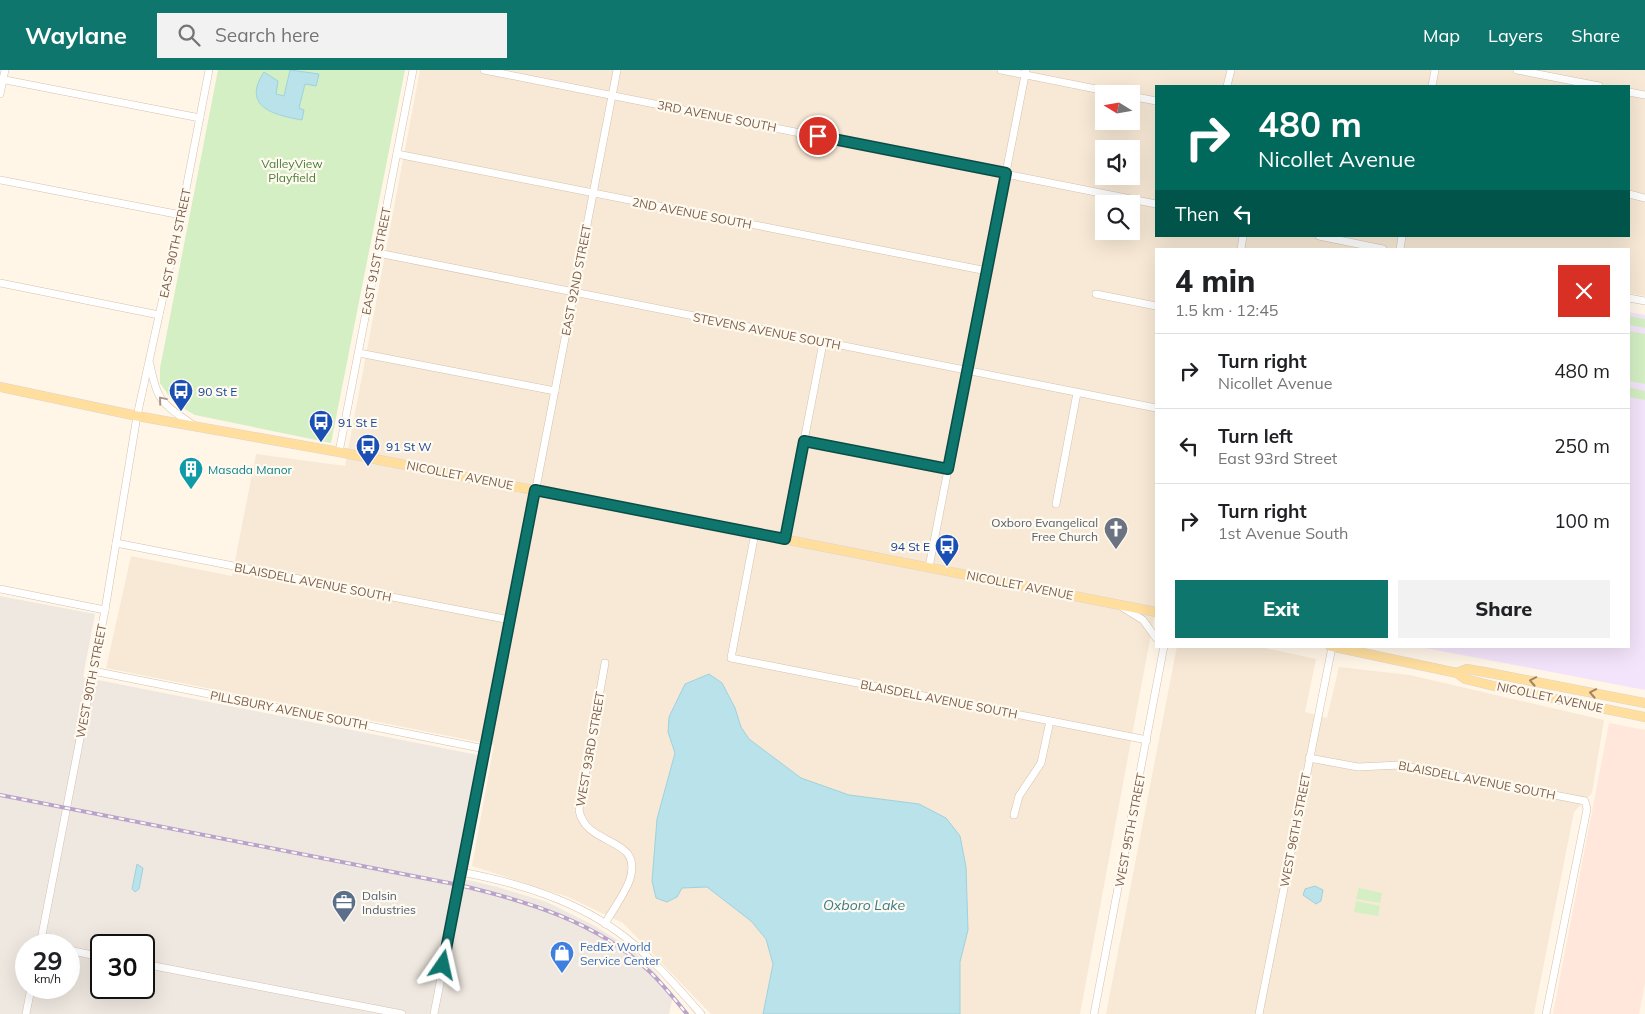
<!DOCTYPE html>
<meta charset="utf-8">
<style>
:root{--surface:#fff;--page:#f2f2f2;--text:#202124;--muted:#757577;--line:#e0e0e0;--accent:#0f766e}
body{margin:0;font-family:Mulish,sans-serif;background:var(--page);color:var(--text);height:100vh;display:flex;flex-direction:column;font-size:19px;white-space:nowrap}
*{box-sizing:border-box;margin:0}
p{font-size:16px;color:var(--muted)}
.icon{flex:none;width:28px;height:28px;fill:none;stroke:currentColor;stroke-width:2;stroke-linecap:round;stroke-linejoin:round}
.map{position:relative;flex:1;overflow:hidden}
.drawer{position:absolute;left:1155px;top:178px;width:475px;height:400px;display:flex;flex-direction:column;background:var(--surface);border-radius:0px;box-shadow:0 5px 20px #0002}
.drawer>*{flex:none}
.guide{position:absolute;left:1155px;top:15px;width:475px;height:152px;border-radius:0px;box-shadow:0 5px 20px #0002;background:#00695c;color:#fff;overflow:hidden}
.needle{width:32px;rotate:281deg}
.controls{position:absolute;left:1095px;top:15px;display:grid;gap:10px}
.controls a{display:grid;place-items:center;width:45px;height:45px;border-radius:0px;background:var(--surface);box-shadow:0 5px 20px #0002;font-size:25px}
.speed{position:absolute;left:15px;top:864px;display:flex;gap:10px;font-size:25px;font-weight:700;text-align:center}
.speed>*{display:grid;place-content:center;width:65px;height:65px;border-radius:50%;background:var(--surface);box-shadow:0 5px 20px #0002;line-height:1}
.speed small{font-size:12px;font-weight:400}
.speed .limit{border:2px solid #111;border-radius:8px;background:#fff;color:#111}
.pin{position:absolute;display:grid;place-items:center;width:42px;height:42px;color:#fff;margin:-21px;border:2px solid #fff;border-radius:50%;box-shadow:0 1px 5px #0007}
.me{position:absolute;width:55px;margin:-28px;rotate:11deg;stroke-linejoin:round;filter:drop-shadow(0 0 4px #0008)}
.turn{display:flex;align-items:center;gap:18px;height:105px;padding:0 20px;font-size:22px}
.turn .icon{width:65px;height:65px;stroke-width:2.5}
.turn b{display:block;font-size:35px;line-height:42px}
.then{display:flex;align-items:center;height:48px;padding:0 20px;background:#0003;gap:10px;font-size:19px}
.round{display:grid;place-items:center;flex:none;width:52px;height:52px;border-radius:0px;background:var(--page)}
.head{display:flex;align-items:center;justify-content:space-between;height:85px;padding:0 20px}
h1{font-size:30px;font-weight:800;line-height:38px}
.action{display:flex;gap:10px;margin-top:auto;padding:10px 20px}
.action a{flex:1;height:58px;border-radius:0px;background:var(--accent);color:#fff;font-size:20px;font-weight:800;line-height:58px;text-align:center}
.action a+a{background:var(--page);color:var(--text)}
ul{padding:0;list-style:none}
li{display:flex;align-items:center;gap:15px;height:75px;padding:0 20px;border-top:1px solid var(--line)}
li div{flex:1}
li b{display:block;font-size:19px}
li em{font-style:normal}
header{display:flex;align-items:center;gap:30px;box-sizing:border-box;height:70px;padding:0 25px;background:var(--accent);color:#fff}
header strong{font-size:24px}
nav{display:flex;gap:28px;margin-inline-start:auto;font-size:18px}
.search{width:350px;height:45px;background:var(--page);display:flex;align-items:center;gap:12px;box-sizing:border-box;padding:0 18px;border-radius:0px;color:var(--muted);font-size:19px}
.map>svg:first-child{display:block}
.residential{fill:#f7e9d5;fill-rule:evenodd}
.commercial{fill:#ffe7db}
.industrial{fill:#efe8e1;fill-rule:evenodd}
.education{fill:#f4e4fb}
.green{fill:#d4efc4}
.water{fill:#b9e2eb;stroke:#9ed2de}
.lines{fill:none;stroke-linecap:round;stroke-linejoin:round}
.minor-casing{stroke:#d5c0ae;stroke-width:8}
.major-casing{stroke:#ddd5cf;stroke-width:10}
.minor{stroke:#fff;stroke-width:7}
.major{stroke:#ffde9e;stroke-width:9}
.rail-casing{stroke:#baa3cb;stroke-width:4}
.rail{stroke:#fffaf0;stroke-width:2;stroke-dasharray:5.5;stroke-linecap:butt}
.oneway{stroke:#aa9588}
.oneway2{stroke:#a38362}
.route-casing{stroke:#0a4d48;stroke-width:12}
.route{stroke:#0f766e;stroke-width:9}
.labels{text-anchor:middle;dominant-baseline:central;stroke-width:4.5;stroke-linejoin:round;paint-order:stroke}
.street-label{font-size:12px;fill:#7c5c48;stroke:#fffaf0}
.park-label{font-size:12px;fill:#4c7d3c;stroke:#fffaf0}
.transit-label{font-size:12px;fill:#164399;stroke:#fffaf0;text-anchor:start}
.culture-label{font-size:12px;fill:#0d838f;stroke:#fffaf0;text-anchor:start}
.worship-label{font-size:12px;fill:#5b616d;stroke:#fffaf0;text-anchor:end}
.service-label{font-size:12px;fill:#4e5e75;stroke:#fffaf0;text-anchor:start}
.shop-label{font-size:12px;fill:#366cbe;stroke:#fffaf0;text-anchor:start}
.water-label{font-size:14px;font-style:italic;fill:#3b7b8b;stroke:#fffaf0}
</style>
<header>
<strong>Waylane</strong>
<div class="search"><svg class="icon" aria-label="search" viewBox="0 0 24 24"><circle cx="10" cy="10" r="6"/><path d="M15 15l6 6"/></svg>Search here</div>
<nav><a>Map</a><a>Layers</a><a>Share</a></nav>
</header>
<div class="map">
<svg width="1645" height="944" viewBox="0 0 1645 944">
<rect width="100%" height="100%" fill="#fff6e8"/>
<g class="residential">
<path d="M420,0H1645V226L1629,223V179H1156V537L1080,944H711L623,853L568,827L472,796L494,675L106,598L131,486L232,506L256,384L345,396ZM1156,16H1629V166H1156ZM1104,24H1131V51H1104ZM1104,79H1131V106H1104ZM1104,134H1131V161H1104Z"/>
<polygon points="1177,576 1256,576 1316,589 1305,642 1327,648 1339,597 1410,605 1604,650 1592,723 1574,742 1534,944 1106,944"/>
</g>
<polygon class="commercial" points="1609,653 1645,660 1645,913 1639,944 1553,944"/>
<path class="industrial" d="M0,526L95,544L83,607L478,685L454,807L494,816L547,832L593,855L632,879L657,904L672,930L669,944H0ZM26,875H69V918H26ZM101,875H144V918H101Z"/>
<polygon class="education" points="1629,242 1645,245 1645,620 1415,576 1629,576"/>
<g class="green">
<polygon points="218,0 405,0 331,373 195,345 174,333 160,313 160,298"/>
<polygon points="1629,246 1645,249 1645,258 1629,255"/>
<polygon points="1629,261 1645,264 1645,314 1629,311"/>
<polygon points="1629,317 1645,321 1645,330 1629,327"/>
<polygon points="1359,818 1382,823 1380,833 1356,829"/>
<polygon points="1356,831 1380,836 1378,846 1354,842"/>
</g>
<g class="water">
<path d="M290,0L319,4L316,16L305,14L299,38L304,40L302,50C274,45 241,37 264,2L278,11L276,24L284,26Z"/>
<polygon points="709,604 722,613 735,638 741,657 749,669 801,708 849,725 919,734 946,748 960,766 966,797 968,860 960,892 960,944 763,944 773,894 766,869 751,851 707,817 682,818 677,827 667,832 656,828 652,811 657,749 675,683 668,662 669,647 685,614"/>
<polygon points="137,794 143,798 139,819 135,822 132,819"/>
<polygon points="1315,816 1323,820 1321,831 1316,834 1303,825 1305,819"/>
</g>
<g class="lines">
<defs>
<g id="minor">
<polyline points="484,0 1156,134"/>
<polyline points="1001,0 1121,24"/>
<polyline points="1517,0 1599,16"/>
<polyline points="0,9 200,48"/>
<polyline points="1227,16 1231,0"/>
<polyline points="1432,16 1435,0"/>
<polyline points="1629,22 1645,25"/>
<polyline points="0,24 5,0"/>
<polyline points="1131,26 1156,31"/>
<polyline points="397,84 987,201"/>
<polyline points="0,110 181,145"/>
<polyline points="1629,124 1645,128"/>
<polyline points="1319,166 1383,179"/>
<polyline points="1241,179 1243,166"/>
<polyline points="1400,179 1402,166"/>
<polyline points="378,183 1156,338"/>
<polyline points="0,213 159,245"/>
<polyline points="1096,224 1156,236"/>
<polyline points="1629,228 1645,231"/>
<polyline points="359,283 555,321"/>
<path d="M150,294C157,332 162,333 193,355"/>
<polyline points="804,371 948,399"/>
<polyline points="339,382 413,0"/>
<polyline points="1056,434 1077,323"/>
<polyline points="755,463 731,588 1147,670"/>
<polyline points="785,469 823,273"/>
<polyline points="116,473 510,550"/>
<polyline points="929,497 1026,0"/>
<polyline points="0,519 105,540"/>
<polyline points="1122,537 1143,550 1156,568"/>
<polyline points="93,601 485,679"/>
<polyline points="1309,688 1358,697 1400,695 1585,731 1587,739 1546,944"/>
<polyline points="1014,745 1019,726 1041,693 1050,651"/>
<path d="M461,802C519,813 579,831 626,868C654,890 678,918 701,944"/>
<path d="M605,854C613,839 625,824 630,809C643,765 586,778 579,740L605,593"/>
<polyline points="40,875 105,540 137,346 181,145 209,0"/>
<polyline points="69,880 101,887"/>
<polyline points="144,894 402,944"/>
<polyline points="26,944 31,918"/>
<polyline points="434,944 617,0"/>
<polyline points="1094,944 1164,576"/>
<polyline points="1259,944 1332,577"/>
</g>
<g id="major">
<polyline points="0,317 137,346 339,382 1156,542"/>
<polyline points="1330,576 1457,603 1465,609 1502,618 1645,647"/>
<polyline points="1457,603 1467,599 1490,603 1645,633"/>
</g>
</defs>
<use href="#minor" class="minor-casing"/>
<use href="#major" class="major-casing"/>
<use href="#minor" class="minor"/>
<use href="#major" class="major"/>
<defs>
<path id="rail" d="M0,725L459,815C527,831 597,852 649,901C663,914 675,930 687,944"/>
</defs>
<use href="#rail" class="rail-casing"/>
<use href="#rail" class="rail"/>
</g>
<defs><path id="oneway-chevron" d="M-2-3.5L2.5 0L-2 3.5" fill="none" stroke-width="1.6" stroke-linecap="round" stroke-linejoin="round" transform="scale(1.25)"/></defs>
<use class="oneway" href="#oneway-chevron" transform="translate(162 330) rotate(-130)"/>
<g class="oneway2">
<use href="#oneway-chevron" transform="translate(1533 611) rotate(-169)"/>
<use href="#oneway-chevron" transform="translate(1593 623) rotate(-169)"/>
</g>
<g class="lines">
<defs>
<polyline id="route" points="443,895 535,420 785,469 804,371 948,399 1006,103 818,66"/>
</defs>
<use href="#route" class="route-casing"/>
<use href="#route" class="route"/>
</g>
<defs>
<symbol id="bus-pin" viewBox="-11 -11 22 30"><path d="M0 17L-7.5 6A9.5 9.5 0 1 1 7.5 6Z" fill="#1a4fb4" stroke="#fffaf0"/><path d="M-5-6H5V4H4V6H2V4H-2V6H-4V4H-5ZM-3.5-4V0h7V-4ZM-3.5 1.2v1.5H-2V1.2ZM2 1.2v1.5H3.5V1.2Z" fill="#fff"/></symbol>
<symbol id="building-pin" viewBox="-11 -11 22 30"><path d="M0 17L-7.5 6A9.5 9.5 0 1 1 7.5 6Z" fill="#0f9aa8" stroke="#fffaf0"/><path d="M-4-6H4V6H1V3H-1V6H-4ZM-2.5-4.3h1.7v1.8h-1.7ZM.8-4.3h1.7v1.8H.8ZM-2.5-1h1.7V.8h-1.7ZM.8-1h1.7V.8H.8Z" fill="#fff"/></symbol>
<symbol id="church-pin" viewBox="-11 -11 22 30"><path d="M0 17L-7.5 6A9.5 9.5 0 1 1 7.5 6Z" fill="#6b7280" stroke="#fffaf0"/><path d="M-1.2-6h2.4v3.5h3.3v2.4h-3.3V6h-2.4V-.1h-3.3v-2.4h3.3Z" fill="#fff"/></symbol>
<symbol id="office-pin" viewBox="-11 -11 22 30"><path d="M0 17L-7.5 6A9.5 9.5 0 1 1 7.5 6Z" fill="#5c6f8a" stroke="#fffaf0"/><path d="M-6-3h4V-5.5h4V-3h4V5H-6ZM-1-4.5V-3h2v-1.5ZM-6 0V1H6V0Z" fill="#fff"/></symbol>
<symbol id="shop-pin" viewBox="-11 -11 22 30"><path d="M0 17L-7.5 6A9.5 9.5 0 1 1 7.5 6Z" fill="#3f7fe0" stroke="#fffaf0"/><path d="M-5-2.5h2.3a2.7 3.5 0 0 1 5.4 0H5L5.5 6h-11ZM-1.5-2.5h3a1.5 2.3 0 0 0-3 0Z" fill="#fff"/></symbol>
</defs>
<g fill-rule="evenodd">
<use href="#bus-pin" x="167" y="307" width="28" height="38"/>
<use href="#bus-pin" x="307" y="338" width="28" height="38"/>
<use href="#bus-pin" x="354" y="362" width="28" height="38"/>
<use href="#building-pin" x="177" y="385" width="28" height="38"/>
<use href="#church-pin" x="1102" y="445" width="28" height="38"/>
<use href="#bus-pin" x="933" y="462" width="28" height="38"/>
<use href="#office-pin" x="330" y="818" width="28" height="38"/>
<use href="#shop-pin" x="548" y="869" width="28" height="38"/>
</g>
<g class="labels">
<g class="street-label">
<text transform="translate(717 46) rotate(11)">3RD AVENUE SOUTH</text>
<text transform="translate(692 143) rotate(11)">2ND AVENUE SOUTH</text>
<text transform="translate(175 173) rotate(-78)">EAST 90TH STREET</text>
<text transform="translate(376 191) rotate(-79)">EAST 91ST STREET</text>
<text transform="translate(576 210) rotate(-79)">EAST 92ND STREET</text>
<text transform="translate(767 261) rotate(11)">STEVENS AVENUE SOUTH</text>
<text transform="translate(460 405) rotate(11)">NICOLLET AVENUE</text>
<text transform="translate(313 512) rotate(11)">BLAISDELL AVENUE SOUTH</text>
<text transform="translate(1020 515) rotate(11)">NICOLLET AVENUE</text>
<text transform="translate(91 611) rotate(-79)">WEST 90TH STREET</text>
<text transform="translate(1550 627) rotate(12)">NICOLLET AVENUE</text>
<text transform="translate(939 629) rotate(11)">BLAISDELL AVENUE SOUTH</text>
<text transform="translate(289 640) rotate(11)">PILLSBURY AVENUE SOUTH</text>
<text transform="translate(590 679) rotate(-80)">WEST 93RD STREET</text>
<text transform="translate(1477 710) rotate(11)">BLAISDELL AVENUE SOUTH</text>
<text transform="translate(1130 760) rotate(-79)">WEST 95TH STREET</text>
<text transform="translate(1295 760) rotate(-79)">WEST 96TH STREET</text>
</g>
<g class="park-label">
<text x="292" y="93">ValleyView<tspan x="292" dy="14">Playfield</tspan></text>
</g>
<g class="transit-label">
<text x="198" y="321">90 St E</text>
<text x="338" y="352">91 St E</text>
<text x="386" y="376">91 St W</text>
<text x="930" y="476" text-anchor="end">94 St E</text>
</g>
<g class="culture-label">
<text x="208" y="399">Masada Manor</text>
</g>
<g class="worship-label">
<text x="1098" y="452">Oxboro Evangelical<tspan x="1098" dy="14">Free Church</tspan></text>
</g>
<g class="service-label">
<text x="362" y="825">Dalsin<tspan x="362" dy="14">Industries</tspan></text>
</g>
<g class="shop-label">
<text x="580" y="876">FedEx World<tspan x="580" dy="14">Service Center</tspan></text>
</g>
<g class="water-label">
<text x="864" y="835">Oxboro Lake</text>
</g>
</g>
</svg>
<div class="controls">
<a><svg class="needle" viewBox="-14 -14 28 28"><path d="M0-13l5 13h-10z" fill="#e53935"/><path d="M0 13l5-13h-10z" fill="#757577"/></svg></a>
<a><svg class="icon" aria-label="sound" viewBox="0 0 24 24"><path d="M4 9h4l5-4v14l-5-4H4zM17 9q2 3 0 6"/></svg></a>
<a><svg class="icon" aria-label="search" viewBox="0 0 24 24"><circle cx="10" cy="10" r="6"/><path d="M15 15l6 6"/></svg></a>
</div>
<div class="speed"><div>29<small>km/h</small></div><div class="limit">30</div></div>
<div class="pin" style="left:818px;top:66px;background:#d93025"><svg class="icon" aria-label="arrive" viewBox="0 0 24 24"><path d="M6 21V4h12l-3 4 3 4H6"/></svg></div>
<svg class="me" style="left:443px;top:895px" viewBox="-20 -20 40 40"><path d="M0-17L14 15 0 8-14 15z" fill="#0f766e" stroke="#fff" stroke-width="4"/></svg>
<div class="guide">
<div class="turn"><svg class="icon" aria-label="right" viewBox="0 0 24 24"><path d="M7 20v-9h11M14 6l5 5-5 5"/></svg><div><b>480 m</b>Nicollet Avenue</div></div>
<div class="then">Then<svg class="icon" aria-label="left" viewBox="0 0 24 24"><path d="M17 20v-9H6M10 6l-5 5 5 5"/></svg></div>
</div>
<section class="drawer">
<div class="head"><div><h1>4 min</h1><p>1.5 km · 12:45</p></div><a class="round" style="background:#d93025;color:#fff"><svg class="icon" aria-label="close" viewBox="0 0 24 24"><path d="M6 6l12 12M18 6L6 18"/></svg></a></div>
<ul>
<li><svg class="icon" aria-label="right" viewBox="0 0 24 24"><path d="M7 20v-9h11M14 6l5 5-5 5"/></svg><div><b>Turn right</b><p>Nicollet Avenue</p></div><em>480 m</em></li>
<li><svg class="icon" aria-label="left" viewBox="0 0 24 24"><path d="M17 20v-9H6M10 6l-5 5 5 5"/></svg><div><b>Turn left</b><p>East 93rd Street</p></div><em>250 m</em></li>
<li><svg class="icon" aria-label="right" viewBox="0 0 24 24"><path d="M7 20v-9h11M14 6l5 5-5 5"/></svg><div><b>Turn right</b><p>1st Avenue South</p></div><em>100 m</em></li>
</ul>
<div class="action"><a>Exit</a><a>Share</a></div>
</section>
</div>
